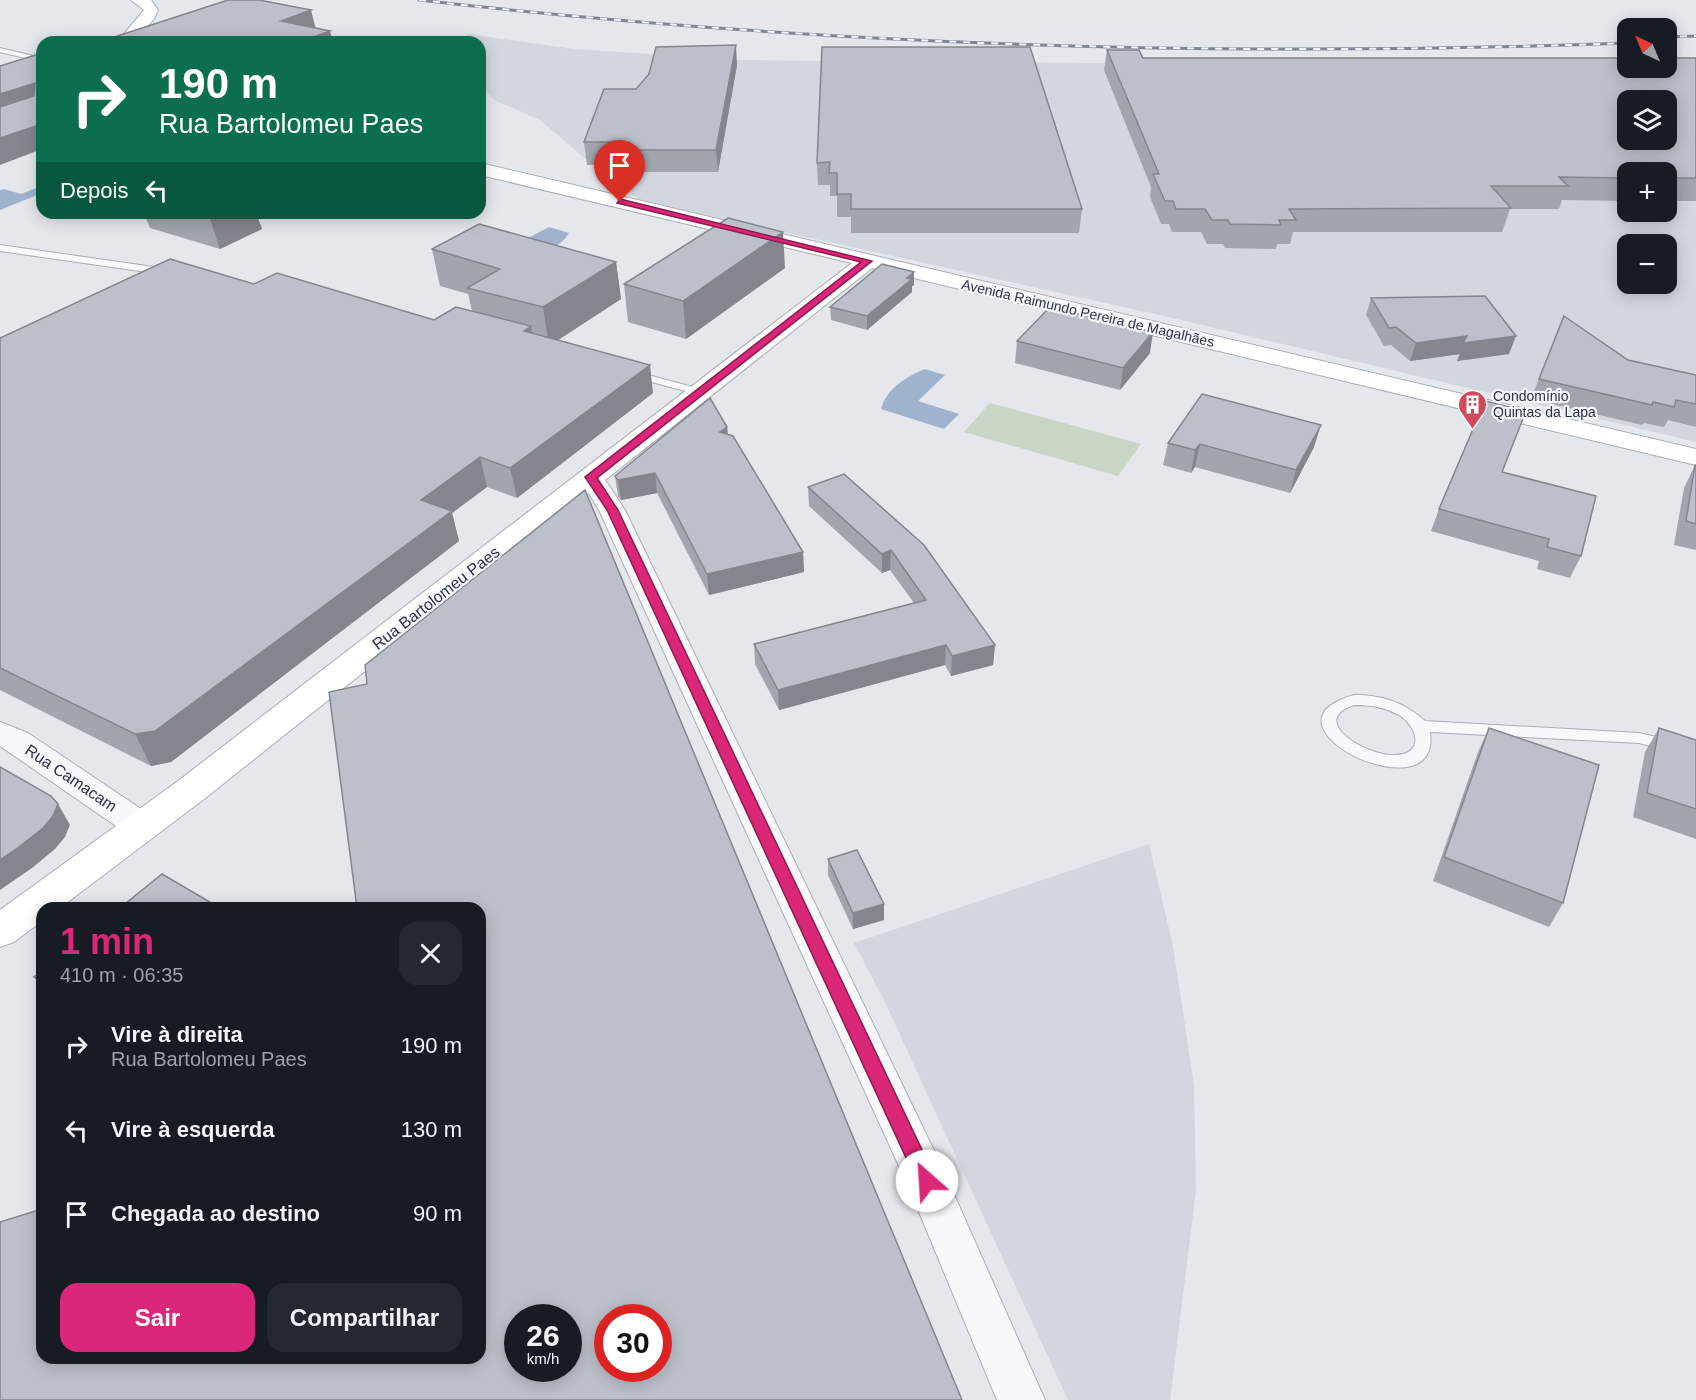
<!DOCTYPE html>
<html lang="pt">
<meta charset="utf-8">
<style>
:root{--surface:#171b24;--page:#242831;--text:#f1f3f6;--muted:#9ea1a6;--accent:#db2777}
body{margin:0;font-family:Helvetica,sans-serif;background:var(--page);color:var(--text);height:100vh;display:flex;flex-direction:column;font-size:22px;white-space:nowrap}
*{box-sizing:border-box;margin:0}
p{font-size:20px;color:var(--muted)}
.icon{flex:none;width:33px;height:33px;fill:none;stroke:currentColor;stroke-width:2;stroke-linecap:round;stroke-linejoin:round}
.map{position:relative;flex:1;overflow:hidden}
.drawer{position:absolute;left:36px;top:902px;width:450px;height:462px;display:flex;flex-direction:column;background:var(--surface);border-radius:18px;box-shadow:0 3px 15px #0003}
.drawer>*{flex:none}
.top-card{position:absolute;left:36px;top:36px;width:450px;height:183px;border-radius:18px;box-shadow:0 3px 15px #0003;background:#0b6e4f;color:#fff;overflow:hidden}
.needle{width:39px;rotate:316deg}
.buttons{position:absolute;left:1617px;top:18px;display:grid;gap:12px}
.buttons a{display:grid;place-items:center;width:60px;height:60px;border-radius:12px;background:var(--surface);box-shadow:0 3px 15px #0003;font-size:30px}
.speed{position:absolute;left:504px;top:1304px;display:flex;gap:12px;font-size:30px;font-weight:700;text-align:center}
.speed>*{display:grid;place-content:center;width:78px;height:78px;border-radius:50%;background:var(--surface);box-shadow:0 3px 15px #0003;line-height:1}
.speed small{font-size:15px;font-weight:400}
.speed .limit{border:9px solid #d22;background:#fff;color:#111}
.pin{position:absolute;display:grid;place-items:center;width:51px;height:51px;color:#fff;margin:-62px -26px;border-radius:50% 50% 50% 0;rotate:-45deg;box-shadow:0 0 6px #0007}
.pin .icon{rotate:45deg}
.me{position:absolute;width:66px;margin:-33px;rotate:334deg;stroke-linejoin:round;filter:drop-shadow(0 0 4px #0008)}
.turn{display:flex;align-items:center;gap:21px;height:126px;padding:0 24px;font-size:27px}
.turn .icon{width:78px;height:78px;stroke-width:2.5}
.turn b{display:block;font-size:42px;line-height:51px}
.then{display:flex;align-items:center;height:57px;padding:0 24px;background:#0003;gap:12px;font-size:22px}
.round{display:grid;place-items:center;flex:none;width:63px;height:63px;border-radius:18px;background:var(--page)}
.headline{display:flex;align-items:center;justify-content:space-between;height:102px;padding:0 24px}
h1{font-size:36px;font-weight:600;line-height:45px;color:var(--accent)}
.primary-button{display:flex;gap:12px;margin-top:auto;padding:12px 24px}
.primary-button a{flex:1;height:69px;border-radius:18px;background:var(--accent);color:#fff;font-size:24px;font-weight:600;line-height:69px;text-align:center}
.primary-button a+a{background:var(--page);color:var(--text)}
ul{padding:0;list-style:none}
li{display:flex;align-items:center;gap:18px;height:84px;padding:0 24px}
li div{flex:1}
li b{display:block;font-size:22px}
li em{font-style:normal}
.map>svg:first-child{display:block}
.built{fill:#d2d6de;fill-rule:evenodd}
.green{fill:#c9d6c5}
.water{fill:#9fb4cc}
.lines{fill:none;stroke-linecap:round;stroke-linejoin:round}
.lane-casing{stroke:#a9aeb7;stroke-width:2}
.street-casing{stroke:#a9aeb7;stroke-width:2}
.secondary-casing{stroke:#a9aeb7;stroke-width:2}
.lane{fill:#f7f8fa;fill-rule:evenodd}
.street{fill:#f7f8fa;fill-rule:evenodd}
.secondary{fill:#fff;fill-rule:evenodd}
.rail-casing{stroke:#7d8696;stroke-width:3}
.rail{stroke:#f4f6f9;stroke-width:2;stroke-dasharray:7;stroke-linecap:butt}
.wall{fill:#a1a5ae}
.shaded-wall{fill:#83868d}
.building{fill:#bbc0ca;stroke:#83868d;stroke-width:1.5;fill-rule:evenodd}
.route{fill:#db2777;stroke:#8e194d;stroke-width:1.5}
.labels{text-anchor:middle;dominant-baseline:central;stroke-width:4.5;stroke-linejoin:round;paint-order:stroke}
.far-street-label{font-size:14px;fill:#2b3445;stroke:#f4f6f9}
.far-poi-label{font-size:14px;fill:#2b3445;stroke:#f4f6f9;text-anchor:start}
.street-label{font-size:16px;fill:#2b3445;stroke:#f4f6f9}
</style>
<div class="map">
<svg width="1696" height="1400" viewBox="0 0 1696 1400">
<rect width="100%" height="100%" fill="#e4e7ec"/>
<g class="built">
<path d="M467,34L574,49L742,60L1666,68L1696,60V442L1164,316L639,200L607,177L540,120L494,100L480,84V42H465ZM1628,100H1666V140H1628ZM1628,172H1666V212H1628ZM1628,244H1666V284H1628Z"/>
<polygon points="1149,844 1173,946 1194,1085 1196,1191 1170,1400 1068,1400 883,998 854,943"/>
</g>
<polygon class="green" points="990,403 1141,444 1118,476 964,432"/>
<g class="water">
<polygon points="42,186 42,193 0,210 0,190 4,189 21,194"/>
<path d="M549,227L569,233C555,257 515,255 490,258Z"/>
<path d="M925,369L945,375L918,401L959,414L944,429L881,409C887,388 906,377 925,369Z"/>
</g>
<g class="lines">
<defs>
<g id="lane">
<polygon points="0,48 42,58 42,62 0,52"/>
<polygon points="0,245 168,269 173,272 168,275 0,251"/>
<polygon points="633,371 704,390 706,392 700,395 629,376 629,372"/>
<path d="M1354,695C1382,695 1404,702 1425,721L1639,733L1696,746V758L1639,743L1430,732C1443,818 1246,725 1354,695ZM1354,705C1371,705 1384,707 1399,715C1418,727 1425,754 1395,755C1368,757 1306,721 1354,705Z"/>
</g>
<g id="street">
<polygon points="591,470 600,472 625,510 942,1167 1045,1400 997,1400 909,1188 599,510 579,477 582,472"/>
<polygon points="0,722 28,733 153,817 158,826 153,835 141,838 129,835 0,746"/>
</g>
<g id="secondary">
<polygon points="131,0 151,0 158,10 154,19 133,42 117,42 144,10"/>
<polygon points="480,163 1696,449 1696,465 872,268 204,799 60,908 42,908 42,921 14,942 0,947 0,910 178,781 852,263 480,175"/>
</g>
</defs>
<use href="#lane" class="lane-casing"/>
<use href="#street" class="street-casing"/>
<use href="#secondary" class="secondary-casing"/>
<use href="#lane" class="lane"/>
<use href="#street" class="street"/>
<use href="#secondary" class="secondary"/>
<defs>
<g id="rail">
<path d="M419,0C820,46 1225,58 1628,43"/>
<polyline points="1666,37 1696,36"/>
</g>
</defs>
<use href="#rail" class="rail-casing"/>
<use href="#rail" class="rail"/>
</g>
<g class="wall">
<polygon points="822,47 1082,209 1079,233 851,233 851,217 837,217 837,196 830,196 830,185 818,185 817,163"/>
<polygon points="1107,50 1143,58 1696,58 1696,201 1666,201 1666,172 1628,172 1628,201 1562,200 1559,209 1510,209 1502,232 1293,232 1290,244 1277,244 1276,249 1225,248 1223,244 1207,244 1201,232 1172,232 1169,224 1161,224 1150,197 1151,187 1104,70"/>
<polygon points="737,65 718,172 626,172 625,164 587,165 584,142 636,89"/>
<polygon points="144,213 256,213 262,229 220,249 150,228"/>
<polygon points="418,213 442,213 434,217"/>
<polygon points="432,249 616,262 621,299 558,340 653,393 517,498 487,487 452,513 459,541 171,762 151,766 0,690 0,338 434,320 472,311 468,294 440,286"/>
<polygon points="785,268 686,339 628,322 624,284"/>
<polygon points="914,272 914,285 912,286 912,292 867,330 831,320 830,307"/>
<polygon points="1371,298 1509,354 1457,361 1460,354 1410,361 1391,345 1384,346 1366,315"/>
<polygon points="1564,316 1628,360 1696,375 1696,427 1668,420 1664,427 1644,423 1642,425 1531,399"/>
<polygon points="1017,341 1150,353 1120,390 1015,363"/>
<polygon points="727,427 728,434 803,552 804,572 709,595 657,493 621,500 618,496 615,476"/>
<polygon points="1168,443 1314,447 1290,493 1195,467 1191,473 1163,465"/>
<polygon points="1695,465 1696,465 1696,550 1674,545 1684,488"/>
<polygon points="1502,472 1581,556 1570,578 1537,569 1539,561 1431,531 1439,509"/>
<polygon points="844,474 995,645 993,665 951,676 945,665 779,710 755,664 754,644 914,603 890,570 882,573 809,506 808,487"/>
<polygon points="1489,728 1563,903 1549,927 1433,881 1478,752"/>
<polygon points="1659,728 1696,740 1696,839 1633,817 1645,752"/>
<polygon points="828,859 884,920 853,929 828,875"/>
<polygon points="42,971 42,988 34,977"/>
</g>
<g class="shaded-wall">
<polygon points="311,10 316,30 281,21"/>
<polygon points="330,31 333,42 299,42"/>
<polygon points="736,45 737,65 718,172 716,150"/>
<polygon points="35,83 42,101 0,119 0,94"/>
<polygon points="42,124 42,149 0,165 0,138"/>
<polygon points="208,213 256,213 262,229 220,249"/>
<polygon points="433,213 442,213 434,217"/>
<polygon points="783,232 785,268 686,339 683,301"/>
<polygon points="616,262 621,299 549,346 543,307"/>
<polygon points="914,272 914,285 912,286 912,292 867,330 867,316 907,278"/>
<polygon points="531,326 536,354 524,331"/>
<polygon points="1153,332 1150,353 1120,390 1123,368"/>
<polygon points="1467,336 1516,336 1509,354 1457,361 1460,354 1410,361 1416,343"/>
<polygon points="650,365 653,393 517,498 510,468"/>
<polygon points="1321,425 1314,447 1290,493 1296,470"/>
<polygon points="727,427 729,446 720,432"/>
<polygon points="1200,444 1195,467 1191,473 1195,450"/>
<polygon points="480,457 487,487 452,513 459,541 171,762 151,766 135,734 421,500"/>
<polygon points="655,473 657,493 621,500 618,480"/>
<polygon points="891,550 890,570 882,573 882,554"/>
<polygon points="803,552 804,572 709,595 707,574"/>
<polygon points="946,645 945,665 779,710 778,690"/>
<polygon points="995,645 993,665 951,676 952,656"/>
<polygon points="58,804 70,825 65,837 55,849 32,868 0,890 0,860"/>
<polygon points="884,904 884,920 853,929 853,913"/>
</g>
<g class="building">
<polygon points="228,0 259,0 311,10 281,21 330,31 299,42 99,42"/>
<polygon points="736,45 716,150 623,150 625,142 584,142 604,89 636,89 649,74 656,47"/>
<polygon points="822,47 1030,47 1082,209 851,209 851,194 837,194 837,173 829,173 830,162 817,163"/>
<path d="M1107,50H1139L1143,58H1628V68H1666V58H1696V178H1666V172H1628V178L1559,177L1568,186H1491L1511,208L1289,209L1296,220H1279L1281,225L1230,224L1228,220H1212L1205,209H1176L1173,201H1165L1153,174H1159ZM1628,100H1666V140H1628Z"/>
<polygon points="42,53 42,124 0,138 0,107 34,96 35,83 0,94 0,66"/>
<polygon points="728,218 783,232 683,301 624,284"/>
<polygon points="479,224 616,262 543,307 467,288 500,269 432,249"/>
<polygon points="170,259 254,284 277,273 434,320 456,307 531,326 524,331 650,365 510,468 480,457 421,500 452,511 155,731 135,734 0,668 0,338"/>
<polygon points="882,264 914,272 907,278 912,279 867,316 830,307"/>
<polygon points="1485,296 1516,336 1463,343 1467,336 1416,343 1396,327 1389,328 1371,298"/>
<polygon points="1050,307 1153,332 1123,368 1017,341"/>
<polygon points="1564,316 1628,360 1696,375 1696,404 1676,400 1674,407 1653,402 1652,405 1539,379"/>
<polygon points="1202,394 1321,425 1296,470 1200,444 1195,450 1168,443"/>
<polygon points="710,398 727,427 720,432 733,436 803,552 707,574 655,473 618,480 615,476"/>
<polygon points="1485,401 1526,411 1502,472 1596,496 1581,556 1547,547 1549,539 1439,509"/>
<polygon points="1695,465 1696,465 1696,524 1686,521"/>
<polygon points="844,474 924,545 995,645 952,656 946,645 778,690 754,644 926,600 891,550 882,554 808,487"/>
<path d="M585,490L962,1400H0V1222L42,1209V1358H480V908H357L329,692L367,684L365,665ZM518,1317H568V1368H518ZM608,1317H658V1368H608Z"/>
<polygon points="1489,728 1599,765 1563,903 1444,857"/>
<polygon points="1659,728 1696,740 1696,809 1647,793"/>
<polygon points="0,767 51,796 58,804 53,816 43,828 19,847 0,860"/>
<polygon points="857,850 884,904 853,913 828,859"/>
<polygon points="162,874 220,908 120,908"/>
<polygon points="42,971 42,982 34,977"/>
</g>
<polygon class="route" points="620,199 872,261 597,478 618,510 934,1175 936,1181 934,1188 927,1190 920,1188 607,510 585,477 861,262 617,203"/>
<defs>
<symbol id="building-pin" viewBox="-11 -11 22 30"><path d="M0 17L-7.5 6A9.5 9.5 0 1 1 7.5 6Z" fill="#d1495b" stroke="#f4f6f9"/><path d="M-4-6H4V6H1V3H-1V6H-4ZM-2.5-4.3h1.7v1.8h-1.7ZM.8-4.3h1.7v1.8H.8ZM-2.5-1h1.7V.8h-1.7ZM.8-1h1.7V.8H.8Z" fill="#fff"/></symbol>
</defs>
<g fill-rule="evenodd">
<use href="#building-pin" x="1456" y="388" width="33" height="45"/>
</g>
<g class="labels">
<g class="far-street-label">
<text transform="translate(1088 313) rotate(13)">Avenida Raimundo Pereira de Magalhães</text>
</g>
<g class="far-poi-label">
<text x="1493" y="396">Condomínio<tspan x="1493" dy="16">Quintas da Lapa</tspan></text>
</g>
<g class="street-label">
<text transform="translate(436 598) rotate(-38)">Rua Bartolomeu Paes</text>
<text transform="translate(71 778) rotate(34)">Rua Camacam</text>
</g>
</g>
</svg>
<div class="buttons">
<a><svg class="needle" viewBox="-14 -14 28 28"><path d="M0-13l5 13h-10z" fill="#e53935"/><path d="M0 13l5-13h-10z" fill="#9ea1a6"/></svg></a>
<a><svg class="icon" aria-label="layers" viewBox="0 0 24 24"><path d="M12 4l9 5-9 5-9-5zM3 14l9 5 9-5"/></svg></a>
<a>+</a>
<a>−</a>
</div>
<div class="speed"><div>26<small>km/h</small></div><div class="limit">30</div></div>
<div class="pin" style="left:620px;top:202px;background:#d93025"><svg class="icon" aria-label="arrive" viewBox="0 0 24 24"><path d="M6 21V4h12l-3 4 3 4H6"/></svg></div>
<svg class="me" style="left:927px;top:1181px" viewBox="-20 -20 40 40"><circle r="19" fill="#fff"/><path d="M0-13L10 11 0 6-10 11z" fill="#db2777"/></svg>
<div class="top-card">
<div class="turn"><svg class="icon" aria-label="right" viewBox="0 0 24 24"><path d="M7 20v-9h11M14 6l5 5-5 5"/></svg><div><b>190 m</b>Rua Bartolomeu Paes</div></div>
<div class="then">Depois<svg class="icon" aria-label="left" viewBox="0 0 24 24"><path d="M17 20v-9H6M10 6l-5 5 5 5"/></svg></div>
</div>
<section class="drawer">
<div class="headline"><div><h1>1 min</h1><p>410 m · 06:35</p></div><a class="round"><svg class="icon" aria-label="close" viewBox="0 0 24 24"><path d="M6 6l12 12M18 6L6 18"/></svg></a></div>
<ul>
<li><svg class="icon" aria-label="right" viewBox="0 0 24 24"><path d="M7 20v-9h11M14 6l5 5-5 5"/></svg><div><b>Vire à direita</b><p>Rua Bartolomeu Paes</p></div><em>190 m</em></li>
<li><svg class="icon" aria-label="left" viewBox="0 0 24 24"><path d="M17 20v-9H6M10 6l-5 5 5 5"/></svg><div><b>Vire à esquerda</b></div><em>130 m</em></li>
<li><svg class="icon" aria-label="arrive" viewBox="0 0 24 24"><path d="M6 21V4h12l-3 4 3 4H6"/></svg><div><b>Chegada ao destino</b></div><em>90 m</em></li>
</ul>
<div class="primary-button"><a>Sair</a><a>Compartilhar</a></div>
</section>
</div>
